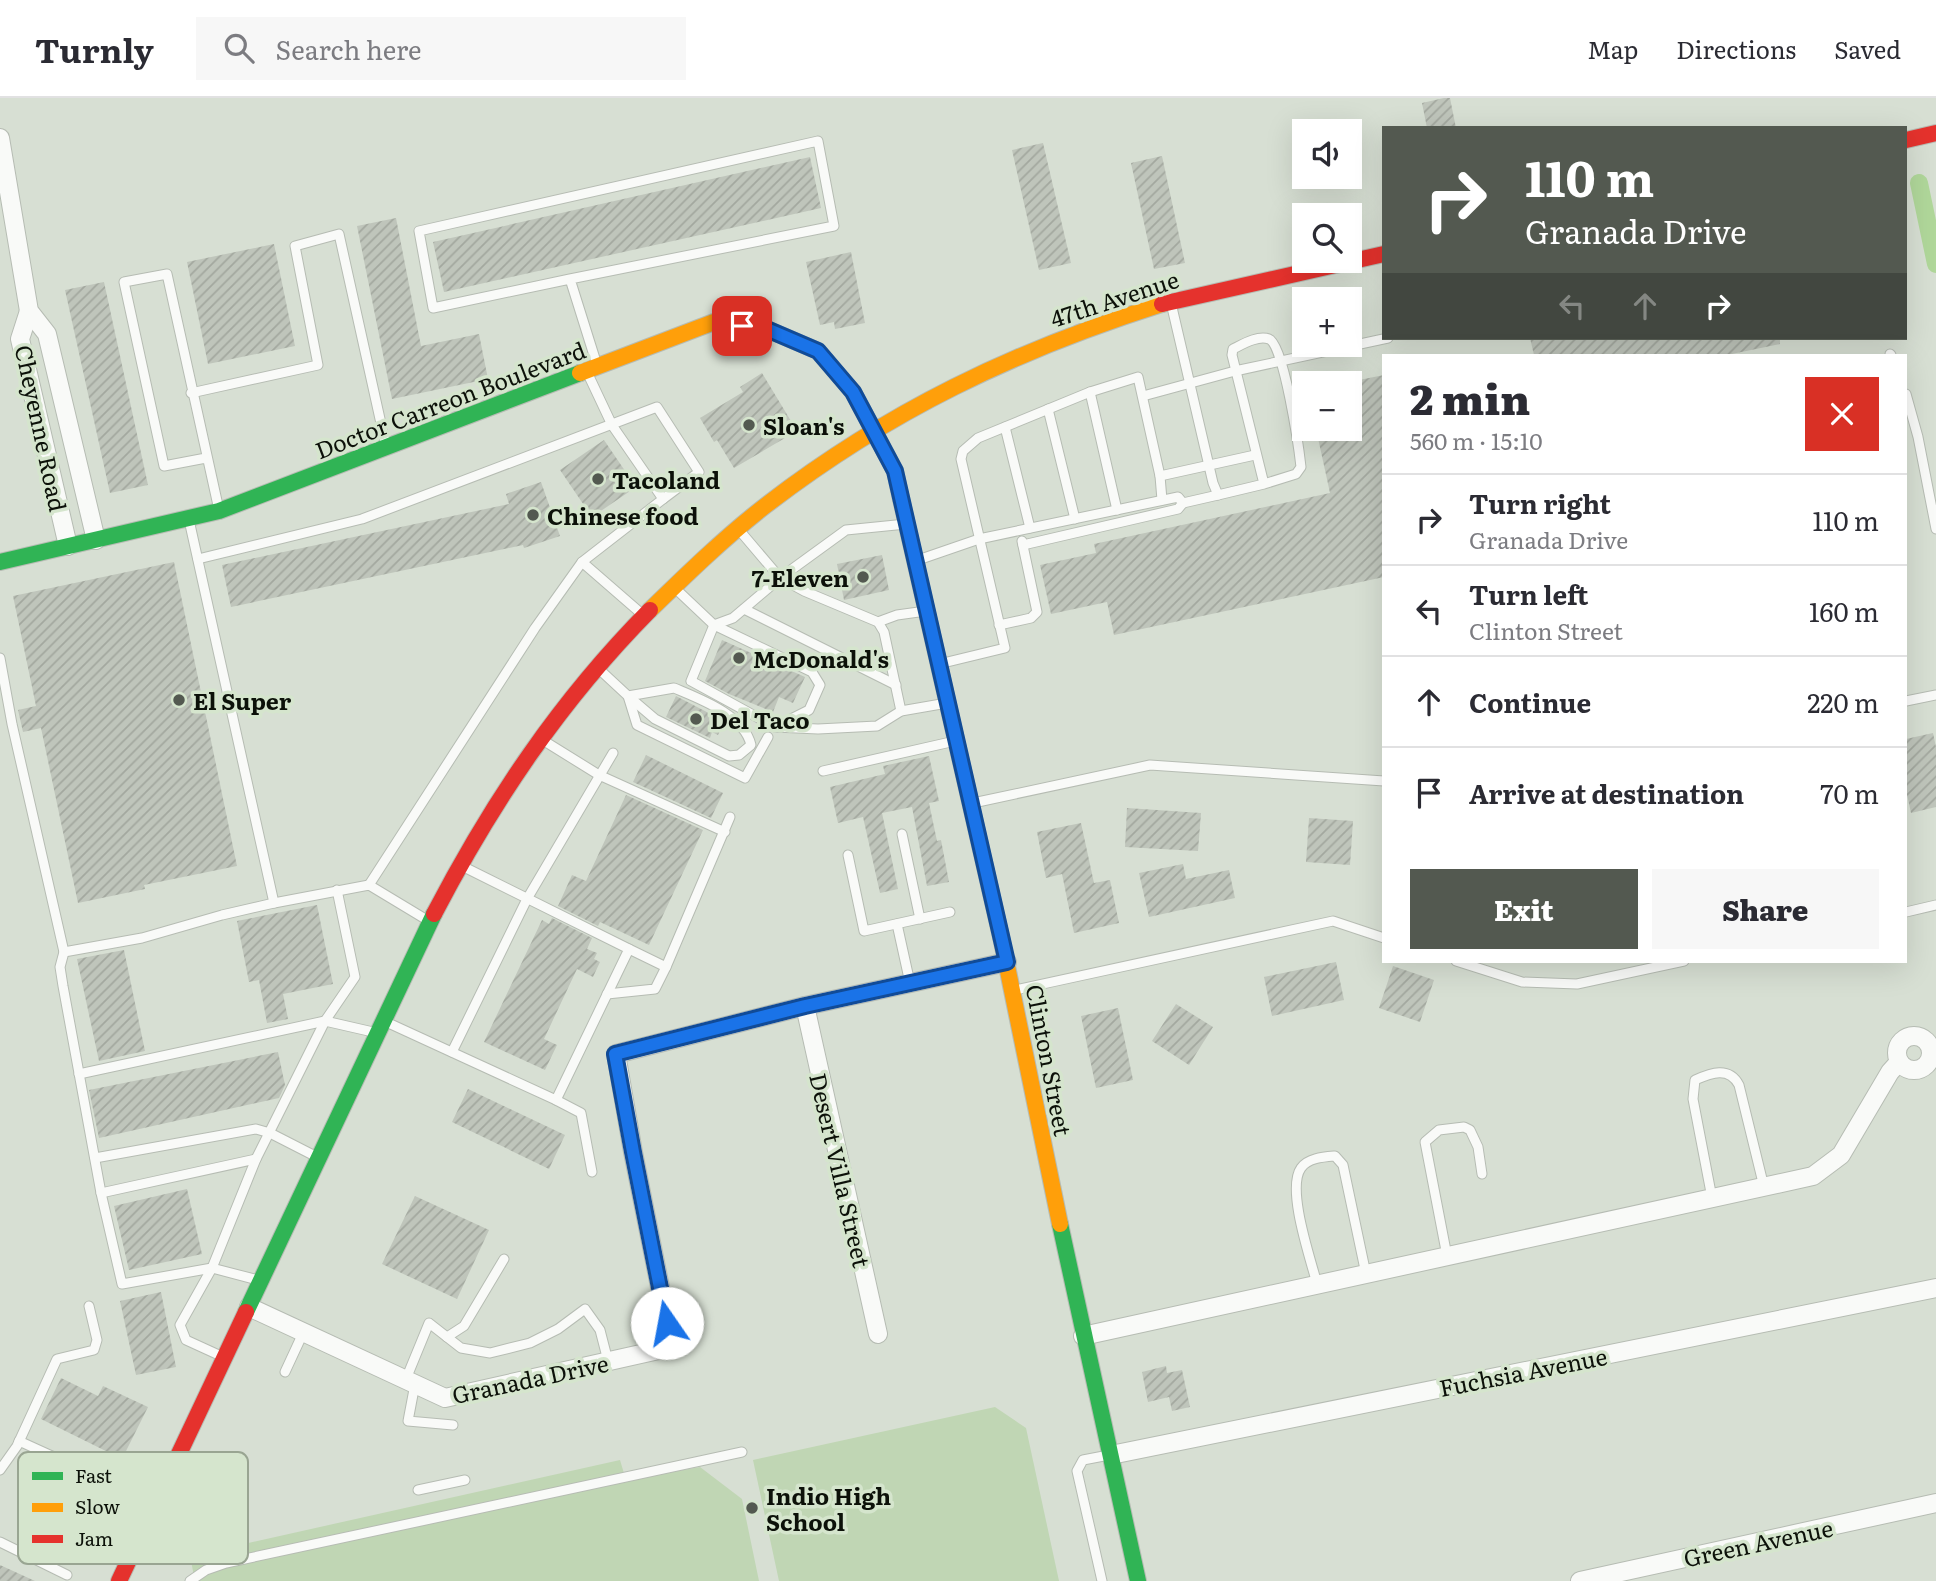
<!DOCTYPE html>
<meta charset="utf-8">
<style>
:root{--surface:#fff;--page:#f7f7f7;--text:#2b2b33;--muted:#7c7c81;--line:#e1e1e2;--accent:#535950}
body{margin:0;font-family:Literata,serif;background:var(--page);color:var(--text);height:100vh;display:flex;flex-direction:column;font-size:26px;white-space:nowrap}
*{box-sizing:border-box;margin:0}
p{font-size:23px;color:var(--muted)}
.icon{flex:none;width:38px;height:38px;fill:none;stroke:currentColor;stroke-width:2;stroke-linecap:round;stroke-linejoin:round}
.map{position:relative;flex:1;overflow:hidden}
.side{position:absolute;left:1382px;top:256px;width:525px;height:609px;display:flex;flex-direction:column;background:var(--surface);border-radius:0px;box-shadow:0 7px 28px #0002}
.side>*{flex:none}
.top-card{position:absolute;left:1382px;top:28px;width:525px;height:214px;border-radius:0px;box-shadow:0 7px 28px #0002;background:#535950;color:#fff;overflow:hidden}
.fabs{position:absolute;left:1292px;top:21px;display:grid;gap:14px}
.fabs a{display:grid;place-items:center;width:70px;height:70px;border-radius:0px;background:var(--surface);box-shadow:0 7px 28px #0002;font-size:35px}
.pin{position:absolute;display:grid;place-items:center;width:60px;height:60px;color:#fff;margin:-30px;border-radius:14px;box-shadow:0 4px 10px #0006}
.me{position:absolute;width:77px;margin:-38px;rotate:348deg;stroke-linejoin:round;filter:drop-shadow(0 0 5px #0008)}
.turn{display:flex;align-items:center;gap:24px;height:147px;padding:0 28px;font-size:32px}
.turn .icon{width:91px;height:91px;stroke-width:2.5}
.turn b{display:block;font-size:49px;line-height:60px}
.lanes{display:flex;align-items:center;height:66px;padding:0 28px;background:#0003;justify-content:center;gap:35px;direction:ltr}
.lanes .off{opacity:.35}
.round{display:grid;place-items:center;flex:none;width:74px;height:74px;border-radius:0px;background:var(--page)}
.head{display:flex;align-items:center;justify-content:space-between;height:119px;padding:0 28px}
h1{font-size:42px;font-weight:800;line-height:52px}
.action{display:flex;gap:14px;margin-top:auto;padding:14px 28px}
.action a{flex:1;height:80px;border-radius:0px;background:var(--accent);color:#fff;font-size:28px;font-weight:800;line-height:80px;text-align:center}
.action a+a{background:var(--page);color:var(--text)}
ul{padding:0;list-style:none}
li{display:flex;align-items:center;gap:21px;height:91px;padding:0 28px;border-top:2px solid var(--line)}
li div{flex:1}
li b{display:block;font-size:26px}
li em{font-style:normal}
header{display:flex;align-items:center;gap:42px;box-sizing:border-box;height:98px;padding:0 35px;background:var(--surface);border-bottom:2px solid var(--line)}
header strong{font-size:33px}
nav{display:flex;gap:38px;margin-inline-start:auto;font-size:24px}
.search{width:490px;height:63px;background:var(--page);display:flex;align-items:center;gap:18px;box-sizing:border-box;padding:0 24px;border-radius:0px;color:var(--muted);font-size:26px}
.map>svg:first-child{display:block}
.garden{fill:#c0d6b4}
.lines{fill:none;stroke-linecap:round;stroke-linejoin:round}
.canal{stroke:#b0d79a;stroke-width:18}
.building{fill:url(#building-hatch)}
.lane-casing{stroke:#b6bcb3;stroke-width:11}
.street-casing{stroke:#b6bcb3;stroke-width:20}
.fast-casing{stroke:#b6bcb3;stroke-width:18}
.slow-casing{stroke:#b6bcb3;stroke-width:18}
.jam-casing{stroke:#b6bcb3;stroke-width:18}
.lane{stroke:#f9faf8;stroke-width:9}
.street{stroke:#f9faf8;stroke-width:18}
.fast{stroke:#30b455;stroke-width:16}
.slow{stroke:#ff9f0a;stroke-width:16}
.jam{stroke:#e5322d;stroke-width:16}
.route-casing{stroke:#114b97;stroke-width:18}
.route{stroke:#1a73e8;stroke-width:12}
.poi-dot{fill:#535950;stroke:#d5e5cd;stroke-width:2.5}
.labels{text-anchor:middle;dominant-baseline:central;stroke-width:7;stroke-linejoin:round;paint-order:stroke}
.street-label{font-size:23px;fill:#0c1109;stroke:#d5e5cd}
.poi-label{font-size:23px;font-weight:bold;fill:#0c1109;stroke:#d5e5cd;text-anchor:start}
.key{fill:#d5e5cd;stroke:#99a592;stroke-width:2}
.key-label{font-size:19px;fill:#0c1109}
</style>
<header>
<strong>Turnly</strong>
<div class="search"><svg class="icon" aria-label="search" viewBox="0 0 24 24"><circle cx="10" cy="10" r="6"/><path d="M15 15l6 6"/></svg>Search here</div>
<nav><a>Map</a><a>Directions</a><a>Saved</a></nav>
</header>
<div class="map">
<svg width="1936" height="1483" viewBox="0 0 1936 1483">
<defs>
<pattern id="building-hatch" width="6" height="6" patternUnits="userSpaceOnUse" patternTransform="scale(1.75)"><rect width="6" height="6" fill="#bfc5bb"/><path d="M-1 1l2-2M0 6l6-6M5 7l2-2" fill="none" stroke="#a3a89f"/></pattern>
</defs>
<rect width="100%" height="100%" fill="#d7dfd3"/>
<g class="garden">
<polygon points="995,1309 1026,1330 1059,1483 779,1483 753,1362"/>
<polygon points="620,1362 626,1382 700,1369 742,1401 759,1483 195,1483 190,1458"/>
</g>
<g class="lines">
<polyline class="canal" points="1919,85 1936,166"/>
</g>
<g class="building">
<polygon points="1444,0 1450,0 1456,30 1427,30 1422,5"/>
<polygon points="1043,45 1071,165 1039,172 1012,52"/>
<polygon points="1162,58 1185,165 1154,171 1131,65"/>
<polygon points="810,59 821,110 444,194 433,144"/>
<polygon points="396,120 421,248 479,236 488,281 392,301 357,128"/>
<polygon points="274,146 295,248 208,266 187,164"/>
<polygon points="851,154 865,225 835,231 834,224 820,227 806,164"/>
<polygon points="104,184 148,387 110,395 65,192"/>
<polygon points="1530,240 1780,240 1780,246 1727,257 1534,257"/>
<polygon points="762,275 797,333 734,370 717,342 714,344 700,320 743,294 740,289"/>
<polygon points="1384,277 1384,479 1114,537 1107,504 1051,516 1040,467 1096,455 1094,446 1330,395 1316,331 1349,331 1349,284"/>
<polygon points="604,342 636,389 592,419 560,372"/>
<polygon points="541,384 560,438 524,450 523,447 231,509 222,467 509,406 506,396"/>
<polygon points="882,457 889,492 844,502 837,466"/>
<polygon points="174,464 237,768 144,787 145,791 78,805 41,630 23,634 18,612 36,608 13,498"/>
<polygon points="722,542 805,579 793,605 779,599 773,614 729,596 705,583"/>
<polygon points="676,598 724,623 718,637 712,634 710,640 666,619"/>
<polygon points="1933,635 1936,649 1936,709 1911,715 1906,692 1906,641"/>
<polygon points="646,657 723,695 711,720 633,684"/>
<polygon points="929,658 939,703 929,705 937,743 941,742 949,784 927,788 912,709 882,715 898,791 880,795 863,719 838,725 830,689 885,676 883,668"/>
<polygon points="626,697 703,732 649,847 600,824 598,828 558,808 572,777 586,783"/>
<polygon points="1127,710 1201,715 1198,753 1125,749"/>
<polygon points="1309,720 1353,723 1350,767 1306,764"/>
<polygon points="1081,725 1094,785 1110,782 1119,825 1074,835 1062,776 1046,780 1037,734"/>
<polygon points="1183,766 1186,781 1229,772 1235,800 1149,819 1139,775"/>
<polygon points="317,807 333,886 283,896 288,921 267,925 259,882 249,884 237,823"/>
<polygon points="552,820 592,840 587,851 597,855 594,861 600,864 593,879 577,871 544,941 557,947 545,972 484,944 542,822 549,826"/>
<polygon points="124,852 145,953 99,963 77,861"/>
<polygon points="1336,864 1344,902 1272,918 1264,879"/>
<polygon points="1393,868 1434,882 1420,924 1379,910"/>
<polygon points="1176,906 1213,929 1189,967 1152,943"/>
<polygon points="1118,910 1133,982 1096,990 1081,918"/>
<polygon points="278,954 285,987 279,1000 99,1040 89,992"/>
<polygon points="468,991 565,1037 549,1071 452,1024"/>
<polygon points="187,1091 202,1156 129,1172 114,1108"/>
<polygon points="415,1098 489,1132 457,1201 382,1166"/>
<polygon points="161,1194 176,1269 136,1277 120,1203"/>
<polygon points="1166,1268 1167,1275 1182,1272 1190,1309 1172,1313 1169,1299 1148,1304 1142,1274"/>
<polygon points="61,1280 98,1298 103,1288 148,1309 122,1361 41,1321"/>
<polygon points="0,1467 35,1483 0,1483"/>
</g>
<g class="lines">
<defs>
<g id="lane">
<polyline points="570,181 834,128 818,43 419,133 433,210 570,181 597,267"/>
<path d="M1171,205L1213,385L1218,397L1264,386L1232,257L1233,251C1243,246 1258,237 1269,241C1284,246 1299,351 1301,369L1296,376L1264,386"/>
<polyline points="1890,256 1891,257"/>
<polyline points="1090,294 1117,412"/>
<polyline points="191,295 318,267 295,148 339,136 386,348"/>
<polyline points="1906,296 1918,339 1936,431"/>
<polyline points="1143,298 1235,273 1388,240"/>
<polyline points="1048,311 1075,421"/>
<polyline points="1005,329 1030,430"/>
<polyline points="206,360 164,368 124,184 167,176 219,412"/>
<polyline points="1160,378 1255,357"/>
<polyline points="1183,405 1218,397"/>
<polyline points="189,422 274,805 369,787 427,822"/>
<polyline points="740,433 780,480 846,432 906,426"/>
<polyline points="198,461 362,421 657,309 699,374 663,401"/>
<polyline points="918,462 979,441 1178,399 1183,405 1178,411 1023,447"/>
<polyline points="582,464 643,517"/>
<polyline points="677,492 714,527 733,520 780,480 804,493 878,524 884,534 901,613"/>
<polyline points="744,511 896,587"/>
<polyline points="878,524 897,517 926,513"/>
<polyline points="999,527 1031,520 1037,514 1022,443"/>
<polyline points="0,560 12,626 64,854 142,840 222,817 274,805"/>
<polyline points="939,566 1005,550 961,361 963,353 978,340 1090,294 1138,279 1160,378 1162,402"/>
<polyline points="600,572 628,598 637,627 745,680 768,639"/>
<path d="M674,590C700,601 744,617 751,647L739,657L729,658L655,621L628,598Z"/>
<polyline points="1906,603 1936,597"/>
<polyline points="775,629 809,612 820,587 812,574 714,527 691,583 775,629 818,631 877,628 901,613 947,605"/>
<polyline points="541,641 599,677 725,734"/>
<polyline points="823,673 955,643"/>
<polyline points="973,705 1150,667 1384,683"/>
<polyline points="902,736 920,821"/>
<polyline points="848,757 864,833 950,814"/>
<polyline points="369,787 535,530 582,464 663,401 612,327 587,274"/>
<polyline points="1906,814 1936,807"/>
<polyline points="897,826 910,885"/>
<polyline points="629,851 666,869 730,719"/>
<polyline points="64,854 60,869 63,888 101,1095 122,1186 212,1170 258,1182"/>
<polyline points="1456,863 1522,884 1577,886 1684,863"/>
<polyline points="1015,892 1333,823 1384,840"/>
<polyline points="607,896 655,891 666,869"/>
<polyline points="384,923 556,1002 629,851 462,768"/>
<polyline points="452,954 527,801 613,655"/>
<polyline points="79,976 325,923 373,934"/>
<polyline points="556,1002 581,1015 592,1074"/>
<polyline points="95,1060 256,1031 270,1035 315,1058"/>
<polyline points="101,1095 256,1061"/>
<path d="M1712,1100L1693,1001L1695,982C1711,975 1729,968 1739,987L1764,1089"/>
<polyline points="1447,1158 1425,1044 1439,1032 1464,1029 1470,1032 1478,1049 1482,1076"/>
<path d="M1317,1186C1311,1162 1286,1091 1301,1070C1308,1060 1323,1059 1335,1058L1343,1067L1366,1176"/>
<polyline points="447,1239 464,1228 504,1161"/>
<polyline points="221,1258 186,1242 180,1227 212,1170 256,1061 325,923 355,879 337,792"/>
<polyline points="285,1274 304,1233"/>
<polyline points="406,1281 429,1225 461,1250 490,1255 530,1245 558,1231 585,1211 600,1232 608,1263"/>
<polyline points="415,1286 408,1323 453,1327"/>
<polyline points="19,1343 107,1383"/>
<polyline points="0,1372 17,1348 57,1261 94,1252 97,1242 89,1208"/>
<polyline points="418,1392 465,1382"/>
<polyline points="0,1444 67,1477"/>
<polyline points="190,1483 206,1472 226,1465 742,1354"/>
<polyline points="1102,1483 1077,1373 1083,1362 1109,1357"/>
</g>
<g id="street">
<polyline points="0,40 29,213 47,236 96,442"/>
<polyline points="29,213 20,241 68,448"/>
<polyline points="805,908 878,1236"/>
<circle cx="1914" cy="955" r="17"/>
<polyline points="249,1209 445,1300 672,1249 633,1054 616,956 805,908 1007,864"/>
<polyline points="1083,1238 1813,1078 1841,1057 1890,974 1899,964"/>
<polyline points="1111,1357 1936,1190"/>
<polyline points="1580,1483 1936,1405"/>
</g>
<g id="fast">
<polyline points="901,401 1001,839"/>
<polyline points="0,464 219,413 580,275"/>
<polyline points="1060,1126 1138,1483"/>
<polyline points="246,1214 434,816"/>
</g>
<g id="slow">
<polyline points="580,275 714,224 769,232 818,253 853,294 895,373 901,401"/>
<path d="M650,512C687,476 724,440 765,408C888,313 1014,253 1162,206"/>
<polyline points="1001,839 1060,1126"/>
</g>
<g id="jam">
<polyline points="1906,42 1936,35"/>
<polyline points="1162,206 1384,156"/>
<path d="M434,816C493,703 560,603 650,512"/>
<polyline points="119,1483 246,1214"/>
</g>
</defs>
<use href="#lane" class="lane-casing"/>
<use href="#street" class="street-casing"/>
<use href="#fast" class="fast-casing"/>
<use href="#slow" class="slow-casing"/>
<use href="#jam" class="jam-casing"/>
<use href="#lane" class="lane"/>
<use href="#street" class="street"/>
<use href="#fast" class="fast"/>
<use href="#slow" class="slow"/>
<use href="#jam" class="jam"/>
</g>
<g class="lines">
<defs>
<polyline id="route" points="667,1225 633,1054 615,956 805,908 1007,864 895,373 853,294 818,253 769,232 742,228"/>
</defs>
<use href="#route" class="route-casing"/>
<use href="#route" class="route"/>
</g>
<g class="poi-dot">
<circle cx="749" cy="327" r="7"/>
<circle cx="598" cy="381" r="7"/>
<circle cx="533" cy="417" r="7"/>
<circle cx="863" cy="479" r="7"/>
<circle cx="739" cy="560" r="7"/>
<circle cx="179" cy="602" r="7"/>
<circle cx="696" cy="621" r="7"/>
<circle cx="752" cy="1410" r="7"/>
</g>
<g class="labels">
<g class="street-label">
<text transform="translate(1114 200) rotate(-18)">47th Avenue</text>
<text transform="translate(450 301) rotate(-21)">Doctor Carreon Boulevard</text>
<text transform="translate(42 330) rotate(78)">Cheyenne Road</text>
<text transform="translate(1050 962) rotate(79)">Clinton Street</text>
<text transform="translate(841 1072) rotate(77)">Desert Villa Street</text>
<text transform="translate(1523 1273) rotate(-11)">Fuchsia Avenue</text>
<text transform="translate(530 1280) rotate(-12)">Granada Drive</text>
<text transform="translate(1758 1444) rotate(-12)">Green Avenue</text>
</g>
<g class="poi-label">
<text x="763" y="327">Sloan's</text>
<text x="612" y="381">Tacoland</text>
<text x="547" y="417">Chinese food</text>
<text x="849" y="479" text-anchor="end">7-Eleven</text>
<text x="753" y="560">McDonald's</text>
<text x="193" y="602">El Super</text>
<text x="710" y="621">Del Taco</text>
<text x="766" y="1397">Indio High<tspan x="766" dy="26">School</tspan></text>
</g>
</g>
<rect x="18" y="1354" width="230" height="112" rx="10" class="key"/>
<rect x="32" y="1374" width="31" height="8" fill="#30b455"/>
<rect x="32" y="1405" width="31" height="9" fill="#ff9f0a"/>
<rect x="32" y="1437" width="31" height="8" fill="#e5322d"/>
<g class="key-label">
<text x="75" y="1385">Fast</text>
<text x="75" y="1416">Slow</text>
<text x="75" y="1448">Jam</text>
</g>
</svg>
<div class="fabs">
<a><svg class="icon" aria-label="sound" viewBox="0 0 24 24"><path d="M4 9h4l5-4v14l-5-4H4zM17 9q2 3 0 6"/></svg></a>
<a><svg class="icon" aria-label="search" viewBox="0 0 24 24"><circle cx="10" cy="10" r="6"/><path d="M15 15l6 6"/></svg></a>
<a>+</a>
<a>−</a>
</div>
<div class="pin" style="left:742px;top:228px;background:#d93025"><svg class="icon" aria-label="arrive" viewBox="0 0 24 24"><path d="M6 21V4h12l-3 4 3 4H6"/></svg></div>
<svg class="me" style="left:667px;top:1225px" viewBox="-20 -20 40 40"><circle r="19" fill="#fff"/><path d="M0-13L10 11 0 6-10 11z" fill="#1a73e8"/></svg>
<div class="top-card">
<div class="turn"><svg class="icon" aria-label="right" viewBox="0 0 24 24"><path d="M7 20v-9h11M14 6l5 5-5 5"/></svg><div><b>110 m</b>Granada Drive</div></div>
<div class="lanes"><svg class="icon off" aria-label="left" viewBox="0 0 24 24"><path d="M17 20v-9H6M10 6l-5 5 5 5"/></svg><svg class="icon off" aria-label="ahead" viewBox="0 0 24 24"><path d="M12 20V5M6 11l6-6 6 6"/></svg><svg class="icon" aria-label="right" viewBox="0 0 24 24"><path d="M7 20v-9h11M14 6l5 5-5 5"/></svg></div>
</div>
<section class="side">
<div class="head"><div><h1>2 min</h1><p>560 m · 15:10</p></div><a class="round" style="background:#d93025;color:#fff"><svg class="icon" aria-label="close" viewBox="0 0 24 24"><path d="M6 6l12 12M18 6L6 18"/></svg></a></div>
<ul>
<li><svg class="icon" aria-label="right" viewBox="0 0 24 24"><path d="M7 20v-9h11M14 6l5 5-5 5"/></svg><div><b>Turn right</b><p>Granada Drive</p></div><em>110 m</em></li>
<li><svg class="icon" aria-label="left" viewBox="0 0 24 24"><path d="M17 20v-9H6M10 6l-5 5 5 5"/></svg><div><b>Turn left</b><p>Clinton Street</p></div><em>160 m</em></li>
<li><svg class="icon" aria-label="ahead" viewBox="0 0 24 24"><path d="M12 20V5M6 11l6-6 6 6"/></svg><div><b>Continue</b></div><em>220 m</em></li>
<li><svg class="icon" aria-label="arrive" viewBox="0 0 24 24"><path d="M6 21V4h12l-3 4 3 4H6"/></svg><div><b>Arrive at destination</b></div><em>70 m</em></li>
</ul>
<div class="action"><a>Exit</a><a>Share</a></div>
</section>
</div>
